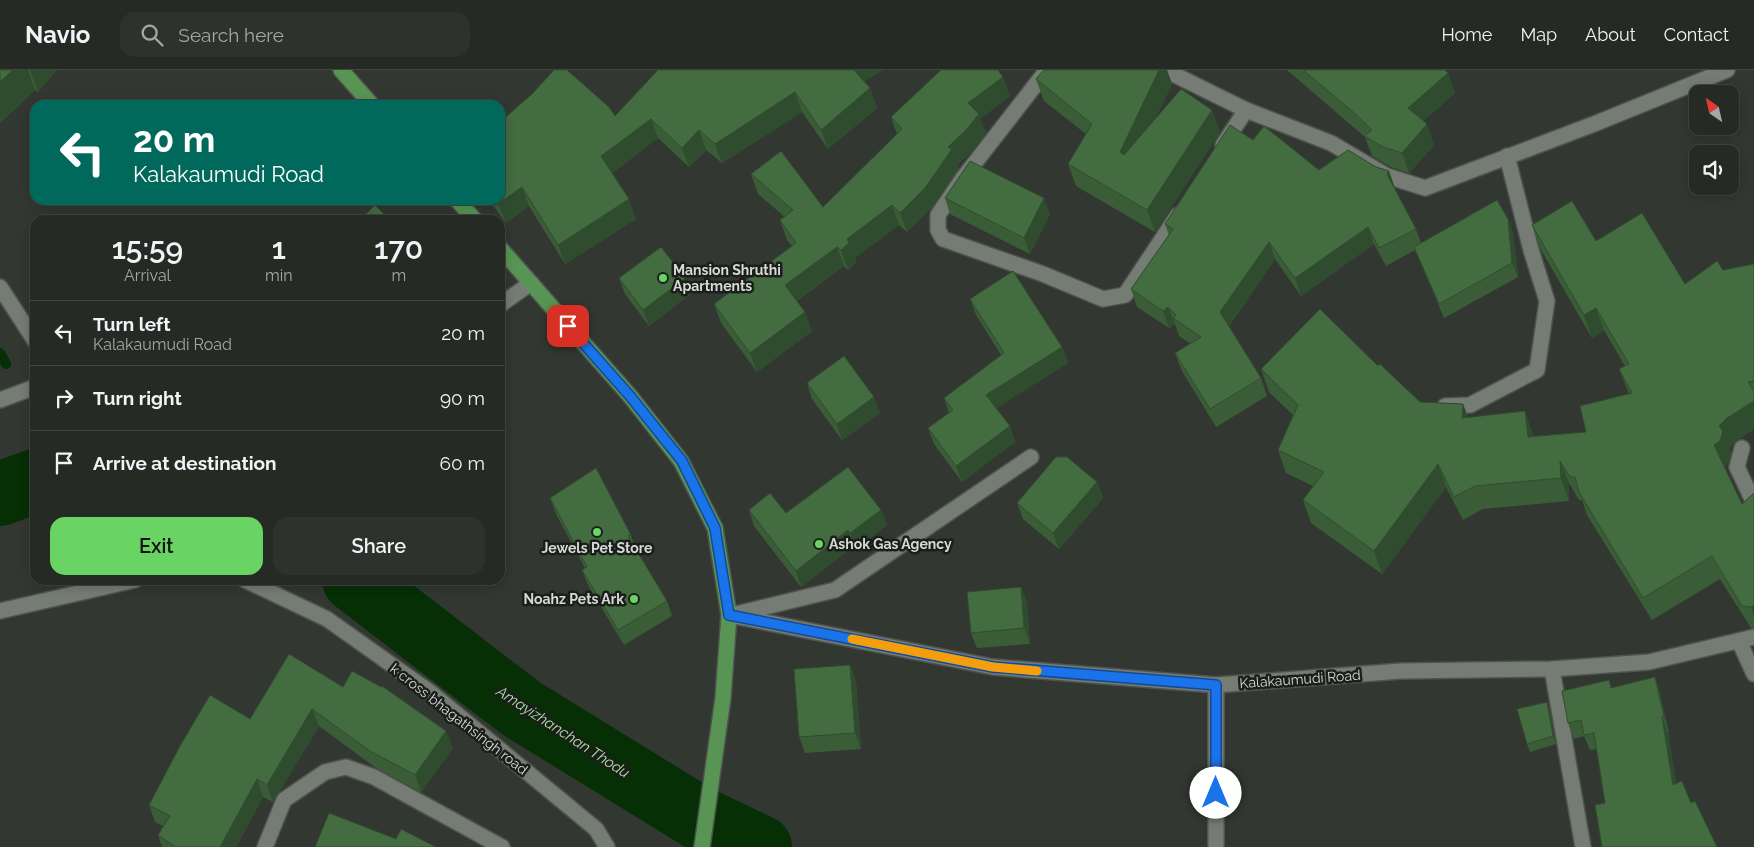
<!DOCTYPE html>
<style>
:root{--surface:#262a25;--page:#2e322d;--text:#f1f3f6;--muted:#a4a7a7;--line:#424642;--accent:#69d364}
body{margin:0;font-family:Raleway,sans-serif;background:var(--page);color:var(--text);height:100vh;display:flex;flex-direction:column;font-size:19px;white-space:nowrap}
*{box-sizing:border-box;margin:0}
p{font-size:16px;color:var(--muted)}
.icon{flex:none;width:28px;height:28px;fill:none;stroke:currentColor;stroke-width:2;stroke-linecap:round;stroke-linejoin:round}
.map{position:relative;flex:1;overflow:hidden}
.details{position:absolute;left:30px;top:145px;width:475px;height:370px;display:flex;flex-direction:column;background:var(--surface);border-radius:15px;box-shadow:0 2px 12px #0003,0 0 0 1px var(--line)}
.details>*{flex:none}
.top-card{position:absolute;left:30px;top:30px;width:475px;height:105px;border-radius:15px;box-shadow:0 2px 12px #0003,0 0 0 1px var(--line);background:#00695c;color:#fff;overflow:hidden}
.needle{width:32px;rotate:326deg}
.controls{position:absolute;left:1689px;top:15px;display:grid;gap:10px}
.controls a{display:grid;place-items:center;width:50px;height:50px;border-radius:10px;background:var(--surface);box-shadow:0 2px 12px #0003,0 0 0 1px var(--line);font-size:25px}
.pin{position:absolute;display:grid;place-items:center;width:42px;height:42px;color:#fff;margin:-21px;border-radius:10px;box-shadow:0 2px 8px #0006}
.me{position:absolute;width:55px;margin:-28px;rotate:0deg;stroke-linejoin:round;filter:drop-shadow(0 0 4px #0008)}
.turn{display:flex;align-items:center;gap:18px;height:105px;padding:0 20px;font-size:22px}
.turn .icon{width:65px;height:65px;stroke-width:2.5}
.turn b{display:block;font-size:35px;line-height:42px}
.eta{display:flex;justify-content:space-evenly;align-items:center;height:85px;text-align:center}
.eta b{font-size:30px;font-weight:600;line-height:35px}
.action{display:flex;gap:10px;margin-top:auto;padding:10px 20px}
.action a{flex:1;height:58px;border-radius:15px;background:var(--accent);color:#111;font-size:20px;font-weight:600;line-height:58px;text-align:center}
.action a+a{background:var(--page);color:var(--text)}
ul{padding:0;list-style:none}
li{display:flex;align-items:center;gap:15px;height:65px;padding:0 20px;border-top:1px solid var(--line)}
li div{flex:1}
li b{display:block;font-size:19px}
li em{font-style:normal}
header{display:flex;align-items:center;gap:30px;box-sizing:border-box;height:70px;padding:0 25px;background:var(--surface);border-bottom:1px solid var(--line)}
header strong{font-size:24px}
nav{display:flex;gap:28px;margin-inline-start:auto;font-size:18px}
.search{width:350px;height:45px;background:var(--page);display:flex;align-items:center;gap:12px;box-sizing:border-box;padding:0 18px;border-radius:15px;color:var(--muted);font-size:19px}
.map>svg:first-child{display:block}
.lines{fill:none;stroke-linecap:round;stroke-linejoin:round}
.stream{stroke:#062f05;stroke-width:10}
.river{stroke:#062f05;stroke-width:64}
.minor-casing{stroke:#4f534e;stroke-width:18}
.major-casing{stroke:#4f534e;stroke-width:18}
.minor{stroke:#757c74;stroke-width:15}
.major{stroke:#589555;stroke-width:15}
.wall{fill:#3a5d38}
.shaded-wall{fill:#304c2e}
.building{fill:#446c41;stroke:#304c2e}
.route-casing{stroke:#114b97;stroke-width:12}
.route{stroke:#1a73e8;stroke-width:9}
.slow{stroke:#f59e0b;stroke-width:9}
.poi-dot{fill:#69d364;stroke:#1c1e1b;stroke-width:2}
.labels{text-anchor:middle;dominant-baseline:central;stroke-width:5;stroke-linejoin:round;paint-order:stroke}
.poi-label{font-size:14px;font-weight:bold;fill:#d6dad5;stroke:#1c1e1b;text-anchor:start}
.street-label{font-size:14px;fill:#d6dad5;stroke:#1c1e1b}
.water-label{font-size:15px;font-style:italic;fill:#a5e39f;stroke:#1c1e1b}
</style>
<header>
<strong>Navio</strong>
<div class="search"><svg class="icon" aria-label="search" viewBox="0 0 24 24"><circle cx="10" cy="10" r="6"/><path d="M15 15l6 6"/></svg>Search here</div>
<nav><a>Home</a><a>Map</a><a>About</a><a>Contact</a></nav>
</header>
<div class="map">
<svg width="1754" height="777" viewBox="0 0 1754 777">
<rect width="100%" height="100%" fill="#323831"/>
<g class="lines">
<polyline class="stream" points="0,283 6,294"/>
<g class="river">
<polyline points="0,424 35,411"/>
<polyline points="354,510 522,639 699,748 760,777"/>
</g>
<defs>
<g id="minor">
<polyline points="1047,0 963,108 938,145 938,160 943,169 1043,204 1103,229 1125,225 1178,145"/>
<polyline points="1165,0 1246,40 1331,73 1387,106 1425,118 1594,54 1727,0"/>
<polyline points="1223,75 1246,40"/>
<polyline points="0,217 35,271"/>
<polyline points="500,235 531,213"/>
<polyline points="0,330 35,317"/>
<polyline points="1445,336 1470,335 1537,300 1547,231 1531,180 1507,86"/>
<polyline points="1742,378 1737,397 1754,433"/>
<polyline points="245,510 327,549 430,622 596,759 607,777"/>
<polyline points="0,541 135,510"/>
<polyline points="736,544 835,520 1031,387"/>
<polyline points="729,545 993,597 1216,615 1401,601 1552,599 1649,592 1754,567"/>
<polyline points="1739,571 1754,604"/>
<polyline points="1552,599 1583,777"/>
<polyline points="265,777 284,730 325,702 346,697 374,707 502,777"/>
<polyline points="1216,777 1216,615"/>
</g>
<g id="major">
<polyline points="341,0 372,35"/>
<polyline points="457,130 475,150"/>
<polyline points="500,178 630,326 681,391 715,458 729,545 723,628 702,777"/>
</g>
</defs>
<use href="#minor" class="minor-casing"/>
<use href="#major" class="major-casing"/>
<use href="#minor" class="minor"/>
<use href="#major" class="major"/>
</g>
<g class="wall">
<polygon points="0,0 57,0 38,22 35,20 0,53"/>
<polygon points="658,0 883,0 864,11 870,18 877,38 828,79 802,42 722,93 706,80 689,97 658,68 612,103 636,149 565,194 529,136 506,153 489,130 500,130 500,52 615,46"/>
<polygon points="939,0 998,0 1010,26 980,49 986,63 973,80 957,95 959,98 932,137 907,162 899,155 855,188 856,192 848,200 844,196 797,231 812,261 757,302 721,253 714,234 792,176 787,170 780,150 785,147 758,124 751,104 823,137 897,64 891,47 940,1"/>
<polygon points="1044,0 1167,0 1172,14 1155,49 1220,62 1155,162 1076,116 1068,94 1086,64 1044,31 1036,9"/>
<polygon points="1287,0 1445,0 1448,3 1455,23 1423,51 1434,75 1409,103 1391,97 1372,86 1365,67"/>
<polygon points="1253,70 1319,100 1376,97 1389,101 1395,119 1416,159 1421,173 1508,149 1513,164 1518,207 1444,248 1415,180 1386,196 1374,174 1301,226 1275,189 1229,256 1261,308 1267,326 1216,357 1182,301 1175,283 1191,274 1179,266 1175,254 1169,258 1137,237 1131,219 1169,165 1165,154"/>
<polygon points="945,128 1050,144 1030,184 950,144"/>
<polygon points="1532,155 1596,171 1685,214 1723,200 1754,194 1754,359 1736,371 1729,378 1731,384 1728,394 1724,396 1742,434 1754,423 1754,559 1751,558 1720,509 1652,550 1587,445 1582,430 1579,430 1569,413 1569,431 1483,439 1463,450 1446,417 1382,504 1311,453 1303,430 1313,416 1286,403 1278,380 1293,345 1269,322 1261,299 1378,296 1420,332 1463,334 1468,347 1533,364 1534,366 1586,362 1629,324 1619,299 1625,296 1604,260 1592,268 1540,178"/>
<polygon points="619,208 690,224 649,256 625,224"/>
<polygon points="970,229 1062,277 1068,293 996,338 1010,356 1015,372 962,412 934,374 928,358 949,343 944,328 1001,285 976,245"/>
<polygon points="807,313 880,343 842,370 812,329"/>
<polygon points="1097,412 1103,428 1059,479 1023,449 1017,433"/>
<polygon points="550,428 631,465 636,481 667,531 672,546 624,575 588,515 582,500 585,498 556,444"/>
<polygon points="749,440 786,443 881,440 887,455 856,479 854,476 801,517 754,456"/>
<polygon points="1021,517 1027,533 1030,574 977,578 971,563"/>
<polygon points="850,595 856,611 861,679 805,683 799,667"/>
<polygon points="1655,607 1660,623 1669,662 1668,662 1676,713 1691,733 1717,777 1605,733 1597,679 1590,680 1584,666 1574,669 1568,653 1612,618"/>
<polygon points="343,617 453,678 421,722 376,698 319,656 273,732 263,727 236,777 162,777 158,765 163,756 155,752 149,735 250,649"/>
<polygon points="1550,641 1556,674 1530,682 1527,674"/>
</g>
<g class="shaded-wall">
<polygon points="13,0 28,0 35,20 0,53 0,12"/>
<polygon points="30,0 57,0 38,22"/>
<polygon points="852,0 883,0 858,15"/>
<polygon points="1159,0 1167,0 1172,14 1128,105 1120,82"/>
<polygon points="1448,3 1455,23 1416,58 1408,38"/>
<polygon points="1003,7 1010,26 980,49 986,63 973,80 957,95 959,98 932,137 907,162 900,143 948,77 968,33"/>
<polygon points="870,18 877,38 828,79 821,60"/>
<polygon points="795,22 802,42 722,93 715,74"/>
<polygon points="1212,40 1220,62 1155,162 1147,140"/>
<polygon points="651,49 658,68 608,106 601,86"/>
<polygon points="1427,54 1434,75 1409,103 1402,83"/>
<polygon points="699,60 706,80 689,97 682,78"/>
<polygon points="1389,101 1395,118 1393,121 1387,104"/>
<polygon points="522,117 529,136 506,153 498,134"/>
<polygon points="1044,128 1050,144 1030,184 1024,168"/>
<polygon points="629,129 636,149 565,194 558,175"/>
<polygon points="892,135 899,155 855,188 856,192 848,200 841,180 847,169"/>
<polygon points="1508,149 1513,164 1518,207 1512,193"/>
<polygon points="1368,157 1374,174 1301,226 1295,208"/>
<polygon points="1269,172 1275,189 1226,259 1220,242"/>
<polygon points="837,177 844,196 792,234 785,215"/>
<polygon points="685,208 690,224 649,256 643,240"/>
<polygon points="1168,237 1175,254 1169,258 1163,241"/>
<polygon points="1596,238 1604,260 1592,268 1584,245"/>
<polygon points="805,242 812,261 757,302 750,283"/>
<polygon points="1062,277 1068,293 992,341 986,325"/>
<polygon points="874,327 880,343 842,370 837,354"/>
<polygon points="1754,331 1754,359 1736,371 1729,378 1731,384 1728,394 1722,397 1714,375 1719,356 1727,348"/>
<polygon points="1463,334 1471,356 1462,348"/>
<polygon points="1525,341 1533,364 1536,390 1528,367"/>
<polygon points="1010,356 1015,372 962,412 956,396"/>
<polygon points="1560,391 1569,413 1569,431 1561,408"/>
<polygon points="1438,394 1446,417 1382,504 1374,481"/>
<polygon points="1097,412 1103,428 1059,479 1053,463"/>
<polygon points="881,440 887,455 856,479 850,463"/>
<polygon points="848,460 854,476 801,517 796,501"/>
<polygon points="1021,517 1027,533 1030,574 1024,558"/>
<polygon points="1754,535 1754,546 1751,537"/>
<polygon points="850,595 856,611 861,679 855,663"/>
<polygon points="1655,607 1660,623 1669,662 1664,647"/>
<polygon points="1547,632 1550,641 1556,674 1553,666"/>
<polygon points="312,639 319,656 273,732 267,715"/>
<polygon points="1662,647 1668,662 1679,730 1673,715"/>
<polygon points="446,661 453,678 421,722 415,705"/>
<polygon points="257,709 263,727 236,777 220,777"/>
</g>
<g class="building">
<polygon points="0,0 13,0 0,12"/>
<polygon points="554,0 567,0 609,37 615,46 658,0 854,0 870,18 821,60 795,22 715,74 699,60 682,78 651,49 601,86 629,129 558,175 522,117 498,134 496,130 500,130 500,66 501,66 500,64 500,52 532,24"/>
<polygon points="941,0 998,0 1003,7 968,33 979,44 966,60 948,77 952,79 925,118 900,143 892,135 847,169 849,173 841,180 837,177 785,215 805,242 750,283 714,234 796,173 780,150 793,140 751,104 781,81 823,137 902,59 891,47"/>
<polygon points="1044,0 1159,0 1120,82 1124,85 1181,19 1212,40 1147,140 1068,94 1092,54 1036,9"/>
<polygon points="1303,0 1445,0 1448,3 1408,38 1427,54 1402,83 1383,77 1364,66 1372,60 1352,41"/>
<polygon points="1230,55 1253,70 1264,56 1319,100 1348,80 1376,97 1389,101 1387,104 1416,159 1379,178 1368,157 1295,208 1269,172 1220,242 1261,308 1210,339 1175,283 1201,267 1173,248 1176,245 1168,237 1163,241 1131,219 1173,159 1165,154"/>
<polygon points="970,91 1044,128 1024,168 945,128"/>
<polygon points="1497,130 1508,149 1512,193 1439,234 1414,177"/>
<polygon points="1572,131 1596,171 1642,143 1685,214 1717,191 1723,200 1754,194 1754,311 1748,312 1754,321 1754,331 1727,348 1719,356 1723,361 1720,371 1714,375 1742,434 1754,423 1754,535 1751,537 1742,536 1712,486 1643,528 1579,422 1575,407 1570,407 1560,391 1561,408 1475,416 1454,427 1438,394 1374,481 1303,430 1324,402 1278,380 1298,335 1261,299 1320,239 1378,296 1380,294 1420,332 1463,334 1462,348 1525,341 1528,367 1586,362 1580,336 1632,323 1619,299 1629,294 1596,238 1584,245 1532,155"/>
<polygon points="375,135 390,150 360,150"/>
<polygon points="661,177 685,208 643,240 619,208"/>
<polygon points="1013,201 1062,277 986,325 1010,356 956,396 928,358 953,340 944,328 1004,283 970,229"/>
<polygon points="844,286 874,327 837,354 807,313"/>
<polygon points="1056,387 1067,387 1097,412 1053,463 1017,433"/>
<polygon points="848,397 881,440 850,463 848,460 796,501 749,440 770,423 786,443"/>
<polygon points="596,398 631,465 628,466 667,531 618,560 582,500 587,497 550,428"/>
<polygon points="1021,517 1024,558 971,563 967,522"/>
<polygon points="289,584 343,617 352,601 381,617 382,616 446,661 415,705 370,681 312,639 267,715 257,709 220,777 176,777 158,765 170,746 149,735 180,676 210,625 250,649"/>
<polygon points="850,595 855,663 799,667 794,599"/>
<polygon points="1655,607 1664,647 1662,647 1673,715 1682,711 1691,733 1695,731 1717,777 1602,777 1595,735 1605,733 1594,663 1584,665 1581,650 1568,653 1562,621 1609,610 1611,618"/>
<polygon points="1547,632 1553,666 1527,674 1517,639"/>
<polygon points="329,743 396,769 401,759 436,777 315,777"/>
</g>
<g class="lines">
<defs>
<polyline id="route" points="568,256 630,326 682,391 715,458 729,545 993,597 1216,615 1216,723"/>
</defs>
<use href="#route" class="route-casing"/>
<use href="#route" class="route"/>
<polyline class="slow" points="852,569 993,597 1037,601"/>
</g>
<g class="poi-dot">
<circle cx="663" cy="208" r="5"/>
<circle cx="597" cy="462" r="5"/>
<circle cx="819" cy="474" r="5"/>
<circle cx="634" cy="529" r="5"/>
</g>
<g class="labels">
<g class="poi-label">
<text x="673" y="200">Mansion Shruthi<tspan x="673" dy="16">Apartments</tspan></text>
<text x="829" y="474">Ashok Gas Agency</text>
<text x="597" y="478" text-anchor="middle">Jewels Pet Store</text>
<text x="624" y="529" text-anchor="end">Noahz Pets Ark</text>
</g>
<g class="street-label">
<text transform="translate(1300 609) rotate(-4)">Kalakaumudi Road</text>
<text transform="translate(459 649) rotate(38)">k cross bhagathsingh road</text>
</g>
<g class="water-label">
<text transform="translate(563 662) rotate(33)">Amayizhanchan Thodu</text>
</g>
</g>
</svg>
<div class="controls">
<a><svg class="needle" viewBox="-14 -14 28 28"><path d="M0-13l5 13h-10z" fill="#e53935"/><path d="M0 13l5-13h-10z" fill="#a4a7a7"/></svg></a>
<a><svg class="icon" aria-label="sound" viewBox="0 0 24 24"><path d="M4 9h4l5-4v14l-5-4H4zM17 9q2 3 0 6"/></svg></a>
</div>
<div class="pin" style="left:568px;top:256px;background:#d93025"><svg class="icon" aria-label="arrive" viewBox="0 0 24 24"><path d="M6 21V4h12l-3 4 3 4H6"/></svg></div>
<svg class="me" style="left:1216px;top:723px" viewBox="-20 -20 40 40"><circle r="19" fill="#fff"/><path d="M0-13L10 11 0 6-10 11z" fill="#1a73e8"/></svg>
<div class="top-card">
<div class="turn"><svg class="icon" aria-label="left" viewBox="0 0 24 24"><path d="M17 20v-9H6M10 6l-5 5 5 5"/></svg><div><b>20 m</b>Kalakaumudi Road</div></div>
</div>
<section class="details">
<div class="eta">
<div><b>15:59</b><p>Arrival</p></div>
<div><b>1</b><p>min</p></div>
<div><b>170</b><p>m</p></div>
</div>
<ul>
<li><svg class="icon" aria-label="left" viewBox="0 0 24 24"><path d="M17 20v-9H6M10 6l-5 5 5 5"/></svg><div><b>Turn left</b><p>Kalakaumudi Road</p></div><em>20 m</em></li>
<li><svg class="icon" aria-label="right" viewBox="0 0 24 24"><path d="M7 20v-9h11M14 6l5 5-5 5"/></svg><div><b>Turn right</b></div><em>90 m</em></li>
<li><svg class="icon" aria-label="arrive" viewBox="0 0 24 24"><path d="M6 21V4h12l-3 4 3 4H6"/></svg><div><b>Arrive at destination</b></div><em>60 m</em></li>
</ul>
<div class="action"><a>Exit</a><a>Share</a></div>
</section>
</div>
